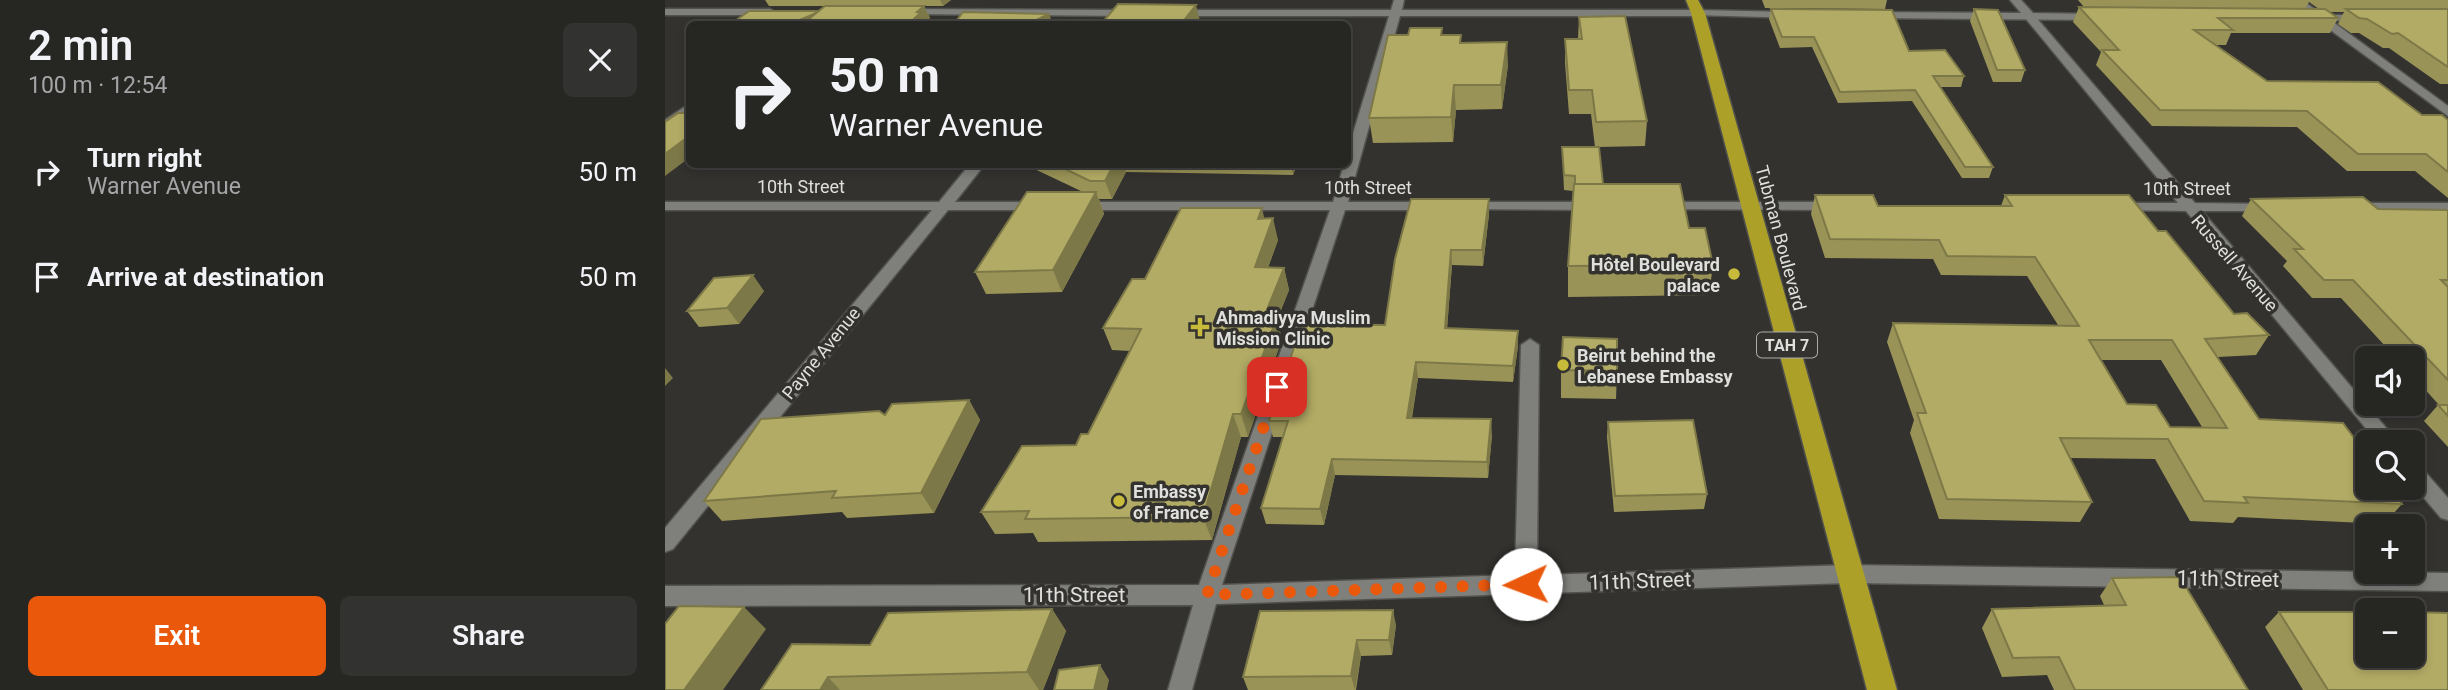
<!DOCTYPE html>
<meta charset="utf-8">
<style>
:root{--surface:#262623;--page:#323230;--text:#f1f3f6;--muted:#a4a5a6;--line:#424341;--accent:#ea580c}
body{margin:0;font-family:Roboto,sans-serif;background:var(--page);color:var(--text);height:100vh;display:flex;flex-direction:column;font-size:26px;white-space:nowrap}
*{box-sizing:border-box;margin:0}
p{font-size:23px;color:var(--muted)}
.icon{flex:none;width:38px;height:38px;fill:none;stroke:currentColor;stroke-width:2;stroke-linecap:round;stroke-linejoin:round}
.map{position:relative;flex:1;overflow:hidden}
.drawer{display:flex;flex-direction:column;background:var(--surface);width:665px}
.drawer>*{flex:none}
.top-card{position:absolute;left:21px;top:21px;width:665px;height:147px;border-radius:10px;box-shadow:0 4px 10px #0003,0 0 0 2px var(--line);background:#262623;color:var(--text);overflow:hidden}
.controls{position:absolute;left:1690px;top:346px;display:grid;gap:14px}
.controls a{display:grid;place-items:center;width:70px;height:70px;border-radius:10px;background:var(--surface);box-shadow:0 4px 10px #0003,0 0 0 2px var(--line);font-size:35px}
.pin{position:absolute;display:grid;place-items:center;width:60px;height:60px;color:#fff;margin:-30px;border-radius:14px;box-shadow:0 4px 10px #0006}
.me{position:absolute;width:77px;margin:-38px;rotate:268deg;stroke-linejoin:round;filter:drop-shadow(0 0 5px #0008)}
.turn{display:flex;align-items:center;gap:24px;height:147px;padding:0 28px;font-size:32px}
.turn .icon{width:91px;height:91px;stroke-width:2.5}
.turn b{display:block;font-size:49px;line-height:60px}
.round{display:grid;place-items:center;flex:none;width:74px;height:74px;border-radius:10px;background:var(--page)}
.head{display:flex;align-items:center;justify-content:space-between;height:119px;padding:0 28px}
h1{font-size:42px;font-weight:600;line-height:52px}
.cta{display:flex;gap:14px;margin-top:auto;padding:14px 28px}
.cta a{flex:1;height:80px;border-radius:10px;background:var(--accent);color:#fff;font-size:28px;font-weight:600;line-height:80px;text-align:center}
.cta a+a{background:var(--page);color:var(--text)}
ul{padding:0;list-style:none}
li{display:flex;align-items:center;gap:21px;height:105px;padding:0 28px}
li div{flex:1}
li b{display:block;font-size:26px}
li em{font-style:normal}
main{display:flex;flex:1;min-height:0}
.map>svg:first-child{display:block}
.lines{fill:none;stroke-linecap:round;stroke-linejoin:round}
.street-casing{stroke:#51514e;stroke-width:3}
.secondary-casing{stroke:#51514e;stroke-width:3}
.highway-casing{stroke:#51514e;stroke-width:3}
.street{fill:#7f7f7b;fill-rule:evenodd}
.secondary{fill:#7f7f7b;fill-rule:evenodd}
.highway{fill:#aca029;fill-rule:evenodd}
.wall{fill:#999357;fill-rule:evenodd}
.shaded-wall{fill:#7d7847}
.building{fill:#b2ab65;stroke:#7d7847;stroke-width:2;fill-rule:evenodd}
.route{stroke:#ea580c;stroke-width:12;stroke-dasharray:0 21.6}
.poi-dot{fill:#c8bb3b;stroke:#33322f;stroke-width:2.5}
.labels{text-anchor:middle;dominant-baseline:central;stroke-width:7;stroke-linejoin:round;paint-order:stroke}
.shield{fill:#33322f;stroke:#ababa9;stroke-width:2}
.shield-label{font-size:16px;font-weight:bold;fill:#dfdfdd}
.street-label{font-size:18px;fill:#dfdfdd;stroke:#33322f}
.poi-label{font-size:18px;font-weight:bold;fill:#dfdfdd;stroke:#33322f;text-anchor:start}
.near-street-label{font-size:21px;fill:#dfdfdd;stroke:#33322f}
</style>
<main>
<section class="drawer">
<div class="head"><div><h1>2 min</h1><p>100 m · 12:54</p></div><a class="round"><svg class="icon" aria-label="close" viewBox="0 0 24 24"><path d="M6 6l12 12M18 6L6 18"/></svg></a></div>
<ul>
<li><svg class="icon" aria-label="right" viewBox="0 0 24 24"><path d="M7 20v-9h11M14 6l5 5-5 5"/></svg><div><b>Turn right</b><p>Warner Avenue</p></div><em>50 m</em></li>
<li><svg class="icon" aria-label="arrive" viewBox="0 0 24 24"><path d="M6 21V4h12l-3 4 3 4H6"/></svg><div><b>Arrive at destination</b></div><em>50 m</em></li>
</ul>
<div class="cta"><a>Exit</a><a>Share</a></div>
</section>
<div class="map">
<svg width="1783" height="690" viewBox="0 0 1783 690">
<rect width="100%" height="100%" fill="#33322f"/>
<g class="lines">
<defs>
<g id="street">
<polygon points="729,0 739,0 737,10 1033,10 1038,13 1033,16 735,16 683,202 766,202 773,206 766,210 680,210 557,585 850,575 856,345 865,339 874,345 872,575 1184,565 1783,573 1783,591 1184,583 551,604 527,690 503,690 528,605 0,606 0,586 534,585 665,210 413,210 406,206 413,202 668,202 679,164 682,164 682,153 724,16 511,16 506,13 511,10 726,10"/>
<polygon points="1625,0 1637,0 1658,15 1699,15 1704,18 1699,21 1652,20"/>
<polygon points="0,9 105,9 110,12 105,15 0,15"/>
<polygon points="238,9 469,10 474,13 469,16 234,14 234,10"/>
<polygon points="1361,15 1369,15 1530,203 1608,204 1610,207 1603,211 1537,211 1734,443 1713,443 1521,211 1447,210 1445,207 1452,203 1513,203 1361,19"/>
<polygon points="24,104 24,114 0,130 0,120"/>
<polygon points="305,164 320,164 290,202 374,202 381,206 374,210 283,210 8,549 0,552 0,528 267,210 0,210 0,202 274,202"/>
<polygon points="801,202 931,202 938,206 931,210 796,209 794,206 796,203"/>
<polygon points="997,202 1169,202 1176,206 1169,210 992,209 990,206"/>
<polygon points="1687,203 1783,203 1783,211 1682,210 1680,207"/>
<polygon points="1748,463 1755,466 1783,498 1783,520 1776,518 1748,485"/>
</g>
<g id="secondary">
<polygon points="1345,0 1356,0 1368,13 1432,14 1437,17 1432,20 1205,18 1200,15 1205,12 1356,13"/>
<polygon points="1033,10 1128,12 1133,15 1128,18 1029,15 1028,13"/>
<polygon points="1645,16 1660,16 1783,106 1783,116 1653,21 1645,20"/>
</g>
<polygon id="highway" points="1021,0 1033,0 1040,13 1232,690 1202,690 1026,13"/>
</defs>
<use href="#street" class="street-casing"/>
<use href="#secondary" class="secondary-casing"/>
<use href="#highway" class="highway-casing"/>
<use href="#street" class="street"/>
<use href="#secondary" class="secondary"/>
<use href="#highway" class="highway"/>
</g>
<g class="wall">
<polygon points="100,0 286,0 278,6 259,6 265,18 261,21 262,24 153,11 159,6 104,6"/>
<polygon points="1097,0 1222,0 1220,9 1100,8"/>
<path d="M1413,0H1783V84H1775L1724,48H1718L1694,33H1686L1673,24L1679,12H1665L1673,18L1665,33H1566L1561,45H1550L1602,81L1757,115L1783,120V198L1750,171H1682L1632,127L1487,126L1431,65L1436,52L1408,22L1414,7H1419ZM1644,2L1654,9H1640Z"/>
<polygon points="1106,9 1244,51 1299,76 1296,87 1275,87 1328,167 1324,178 1297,178 1247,101 1173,103 1147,47 1115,48 1104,19"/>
<polygon points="1309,9 1360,70 1356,82 1328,82 1305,21"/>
<polygon points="914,17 982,121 980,146 934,147 938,184 1024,228 1048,265 1044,295 903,297 903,266 908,191 899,190 897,147 930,147 926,114 904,114 900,63 900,39 913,39"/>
<polygon points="777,35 796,43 843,65 837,109 791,110 788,142 708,143 704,118"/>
<polygon points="359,164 632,164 628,175 461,172 447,199 434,199 439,214 397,292 321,294 310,272 418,192"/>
<path d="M1150,195L1213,206H1336L1340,195L1493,231L1569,314L1604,335L1591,355L1553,357L1594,419L1737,504L1719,524L1573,517L1568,523L1525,521L1490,459L1405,458L1427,502L1415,522L1274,519L1245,433L1249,420L1222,342L1228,323L1393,325L1362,276L1276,275L1268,259L1160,258L1146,214ZM1435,360H1496L1537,427H1505L1462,404Z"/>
<polygon points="824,199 824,214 818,266 787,265 782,328 853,346 848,382 753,378 747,418 827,435 823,478 670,475 659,525 601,524 596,508 618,437 608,437 604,421 720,325"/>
<polygon points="1586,199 1713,209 1783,210 1783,447 1759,421 1773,405 1774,405 1748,376 1748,359 1732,359 1676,298 1647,298 1618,266 1622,261 1577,216"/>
<polygon points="599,218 613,240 603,268 619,268 624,290 612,320 617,339 583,437 576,437 547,540 373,542 368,533 330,534 316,512 411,445 423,434 465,351 447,350 438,328 480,279"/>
<polygon points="99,291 74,324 34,327 22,311"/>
<polygon points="896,370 952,371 951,399 896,398"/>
<polygon points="304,400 315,420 269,513 182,518 177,512 57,521 39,501 220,415"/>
<polygon points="943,422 1042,494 1039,509 949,512 942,437"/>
<polygon points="1447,578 1583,690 1389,690 1382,675 1337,677 1317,628 1327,609 1439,605 1435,596"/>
<polygon points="387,609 401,631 378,690 96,690 205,645"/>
<polygon points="1614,612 1783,690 1638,690 1600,627"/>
<polygon points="731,625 727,655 696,656 691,690 583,690 578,677"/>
</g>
<g class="shaded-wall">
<polygon points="275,0 286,0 278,6"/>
<polygon points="531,5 535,21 532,24 516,24"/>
<polygon points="259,6 265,18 261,21 262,24 244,24 252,12"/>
<polygon points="157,11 145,24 125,24"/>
<polygon points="384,14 388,24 363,24"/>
<polygon points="842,42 843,65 837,109 836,85"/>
<polygon points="789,85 791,110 788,142 786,117"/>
<polygon points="24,136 24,158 0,176 0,154"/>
<polygon points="449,164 458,164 461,172 447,199 440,181"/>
<polygon points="626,164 632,164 628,175"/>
<polygon points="431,192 439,214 397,292 388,270"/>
<polygon points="824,199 824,214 818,266 817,250"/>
<polygon points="597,208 602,230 593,219"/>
<polygon points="608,218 613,240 595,289 590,267"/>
<polygon points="786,250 787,265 781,343 780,328"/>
<polygon points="619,268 624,290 612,320 617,339 583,437 576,414 599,317"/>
<polygon points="88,275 99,291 74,324 62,308"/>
<polygon points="853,331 853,346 848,382 848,366"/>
<polygon points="751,362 753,378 744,433 742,418"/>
<polygon points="0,368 8,378 0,386"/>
<polygon points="304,400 315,420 269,513 256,493"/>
<polygon points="568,414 576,437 547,540 538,517"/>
<polygon points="826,419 827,435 823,478 822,462"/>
<polygon points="667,459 670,475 659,525 655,509"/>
<polygon points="79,607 101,629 58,690 19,690"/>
<polygon points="387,609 401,631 378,690 374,690 362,672"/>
<polygon points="728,610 731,625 727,655 724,640"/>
<polygon points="692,640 696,656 690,690 686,676"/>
<polygon points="435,665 444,680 442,690 429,690"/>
<polygon points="163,677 175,690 155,690"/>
</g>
<g class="building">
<polygon points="453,4 531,5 516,24 436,24"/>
<polygon points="160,6 259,6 252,12 256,12 244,24 142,24 147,22 145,18"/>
<polygon points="1414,7 1660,9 1673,18 1553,18 1568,30 1529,30 1602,81 1713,82 1757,115 1777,115 1783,120 1783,172 1761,154 1693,154 1642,111 1495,110 1437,50 1454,50"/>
<polygon points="1106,9 1227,10 1244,51 1280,50 1299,76 1268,76 1328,167 1300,167 1250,90 1175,92 1149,37 1117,37"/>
<polygon points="1309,9 1333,10 1360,70 1332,70"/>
<polygon points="1681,9 1783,9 1783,67 1733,33 1727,34 1702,19 1694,18"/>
<polygon points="84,11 153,11 149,14 125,24 66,24"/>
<polygon points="298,12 384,14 363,24 289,24"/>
<polygon points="960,16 982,121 931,122 927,90 904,90 900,39 917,39 914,17"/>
<polygon points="745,28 777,28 776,35 796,35 795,43 842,42 836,85 789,85 786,117 704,118 723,35 743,35"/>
<polygon points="13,113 24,113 24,136 0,154 0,122"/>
<polygon points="897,147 934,147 938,184 910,184 910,176 899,175"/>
<polygon points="390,164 449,164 440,181 425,181"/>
<polygon points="909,184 1015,184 1024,228 1040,228 1048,265 903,266"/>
<polygon points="362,192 431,192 388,270 310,272"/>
<path d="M1150,195H1208L1213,206H1347L1340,195H1464L1493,231H1501L1569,314L1582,313L1604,335L1540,339L1594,419L1678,423L1703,457V488H1726L1737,504L1579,497L1583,503L1539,501L1503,439L1395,438L1427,502L1282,499L1252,413H1261L1228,323L1414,326L1370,257L1282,256L1274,240L1165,239ZM1424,340H1507L1562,428L1505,427L1491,405L1462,404Z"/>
<polygon points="1698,197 1713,209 1783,210 1783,280 1776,280 1783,287 1783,380 1688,280 1659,280 1629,249 1638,249 1586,199"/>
<polygon points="746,199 824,199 817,250 786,250 780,328 853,331 848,366 751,362 742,418 826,419 822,462 667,459 655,509 596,508 623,421 604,421 637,324 720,325 730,259"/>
<polygon points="516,208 597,208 593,219 608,218 590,267 619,268 599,317 612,317 576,414 568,414 538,517 360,519 364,511 316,512 357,446 411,445 416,434 423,434 476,329 438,328 467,279 480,279"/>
<polygon points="88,275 62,308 22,311 49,278"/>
<polygon points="898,337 952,339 952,371 896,370"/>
<polygon points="304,400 256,493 167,498 171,491 39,501 96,419 214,411 220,415 227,404"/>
<polygon points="1773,405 1783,405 1783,416"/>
<polygon points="1028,420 1042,494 950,496 943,422"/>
<polygon points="1515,577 1583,690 1410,690 1394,657 1348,658 1327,609 1461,605 1447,578"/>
<polygon points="14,606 79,607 19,690 0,690 0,624"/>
<polygon points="387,609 362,672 163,677 155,690 96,690 127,644 205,645 223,613"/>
<polygon points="728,610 724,640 692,640 686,676 578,677 595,611"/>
<polygon points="1614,612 1703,612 1703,656 1748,656 1748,612 1783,613 1783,690 1663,690"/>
<polygon points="435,665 429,690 389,690 394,670"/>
</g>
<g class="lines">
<polyline class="route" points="612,387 542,595 861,584"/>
</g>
<g class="poi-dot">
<circle cx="1069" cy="274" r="7"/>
<path d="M531.5 316.5h7v7h7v7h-7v7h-7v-7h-7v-7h7z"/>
<circle cx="898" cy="365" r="7"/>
<circle cx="454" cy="501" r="7"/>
</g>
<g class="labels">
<rect class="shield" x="1092" y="332.5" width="60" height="25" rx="5"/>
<g class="shield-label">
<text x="1122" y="345">TAH 7</text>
</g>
<g class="street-label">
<text x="136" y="186">10th Street</text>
<text x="703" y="187">10th Street</text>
<text x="1522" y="188">10th Street</text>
<text transform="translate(1116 238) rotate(75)">Tubman Boulevard</text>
<text transform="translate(1570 263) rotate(49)">Russell Avenue</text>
<text transform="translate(156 353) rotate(-51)">Payne Avenue</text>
</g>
<g class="poi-label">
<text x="1055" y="264" text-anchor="end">Hôtel Boulevard<tspan x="1055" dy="21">palace</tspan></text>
<text x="551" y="317">Ahmadiyya Muslim<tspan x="551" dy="21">Mission Clinic</tspan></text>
<text x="912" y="355">Beirut behind the<tspan x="912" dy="21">Lebanese Embassy</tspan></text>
<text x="468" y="491">Embassy<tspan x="468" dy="21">of France</tspan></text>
</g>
<g class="near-street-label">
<text transform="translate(1563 579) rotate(1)">11th Street</text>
<text transform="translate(975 581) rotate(-2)">11th Street</text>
<text x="409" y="595">11th Street</text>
</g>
</g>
</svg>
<div class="controls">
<a><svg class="icon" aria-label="sound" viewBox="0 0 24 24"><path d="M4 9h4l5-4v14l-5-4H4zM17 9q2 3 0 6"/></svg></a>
<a><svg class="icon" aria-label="search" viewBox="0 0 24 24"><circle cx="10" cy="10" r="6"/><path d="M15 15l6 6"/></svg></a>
<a>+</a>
<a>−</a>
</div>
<div class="pin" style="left:612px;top:387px;background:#d93025"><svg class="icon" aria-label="arrive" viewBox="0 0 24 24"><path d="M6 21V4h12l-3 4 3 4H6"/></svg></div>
<svg class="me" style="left:861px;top:584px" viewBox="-20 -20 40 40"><circle r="19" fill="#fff"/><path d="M0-13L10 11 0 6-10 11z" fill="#ea580c"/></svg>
<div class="top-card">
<div class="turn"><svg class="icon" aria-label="right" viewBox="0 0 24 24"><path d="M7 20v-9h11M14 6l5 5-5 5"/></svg><div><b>50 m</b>Warner Avenue</div></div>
</div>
</div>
</main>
